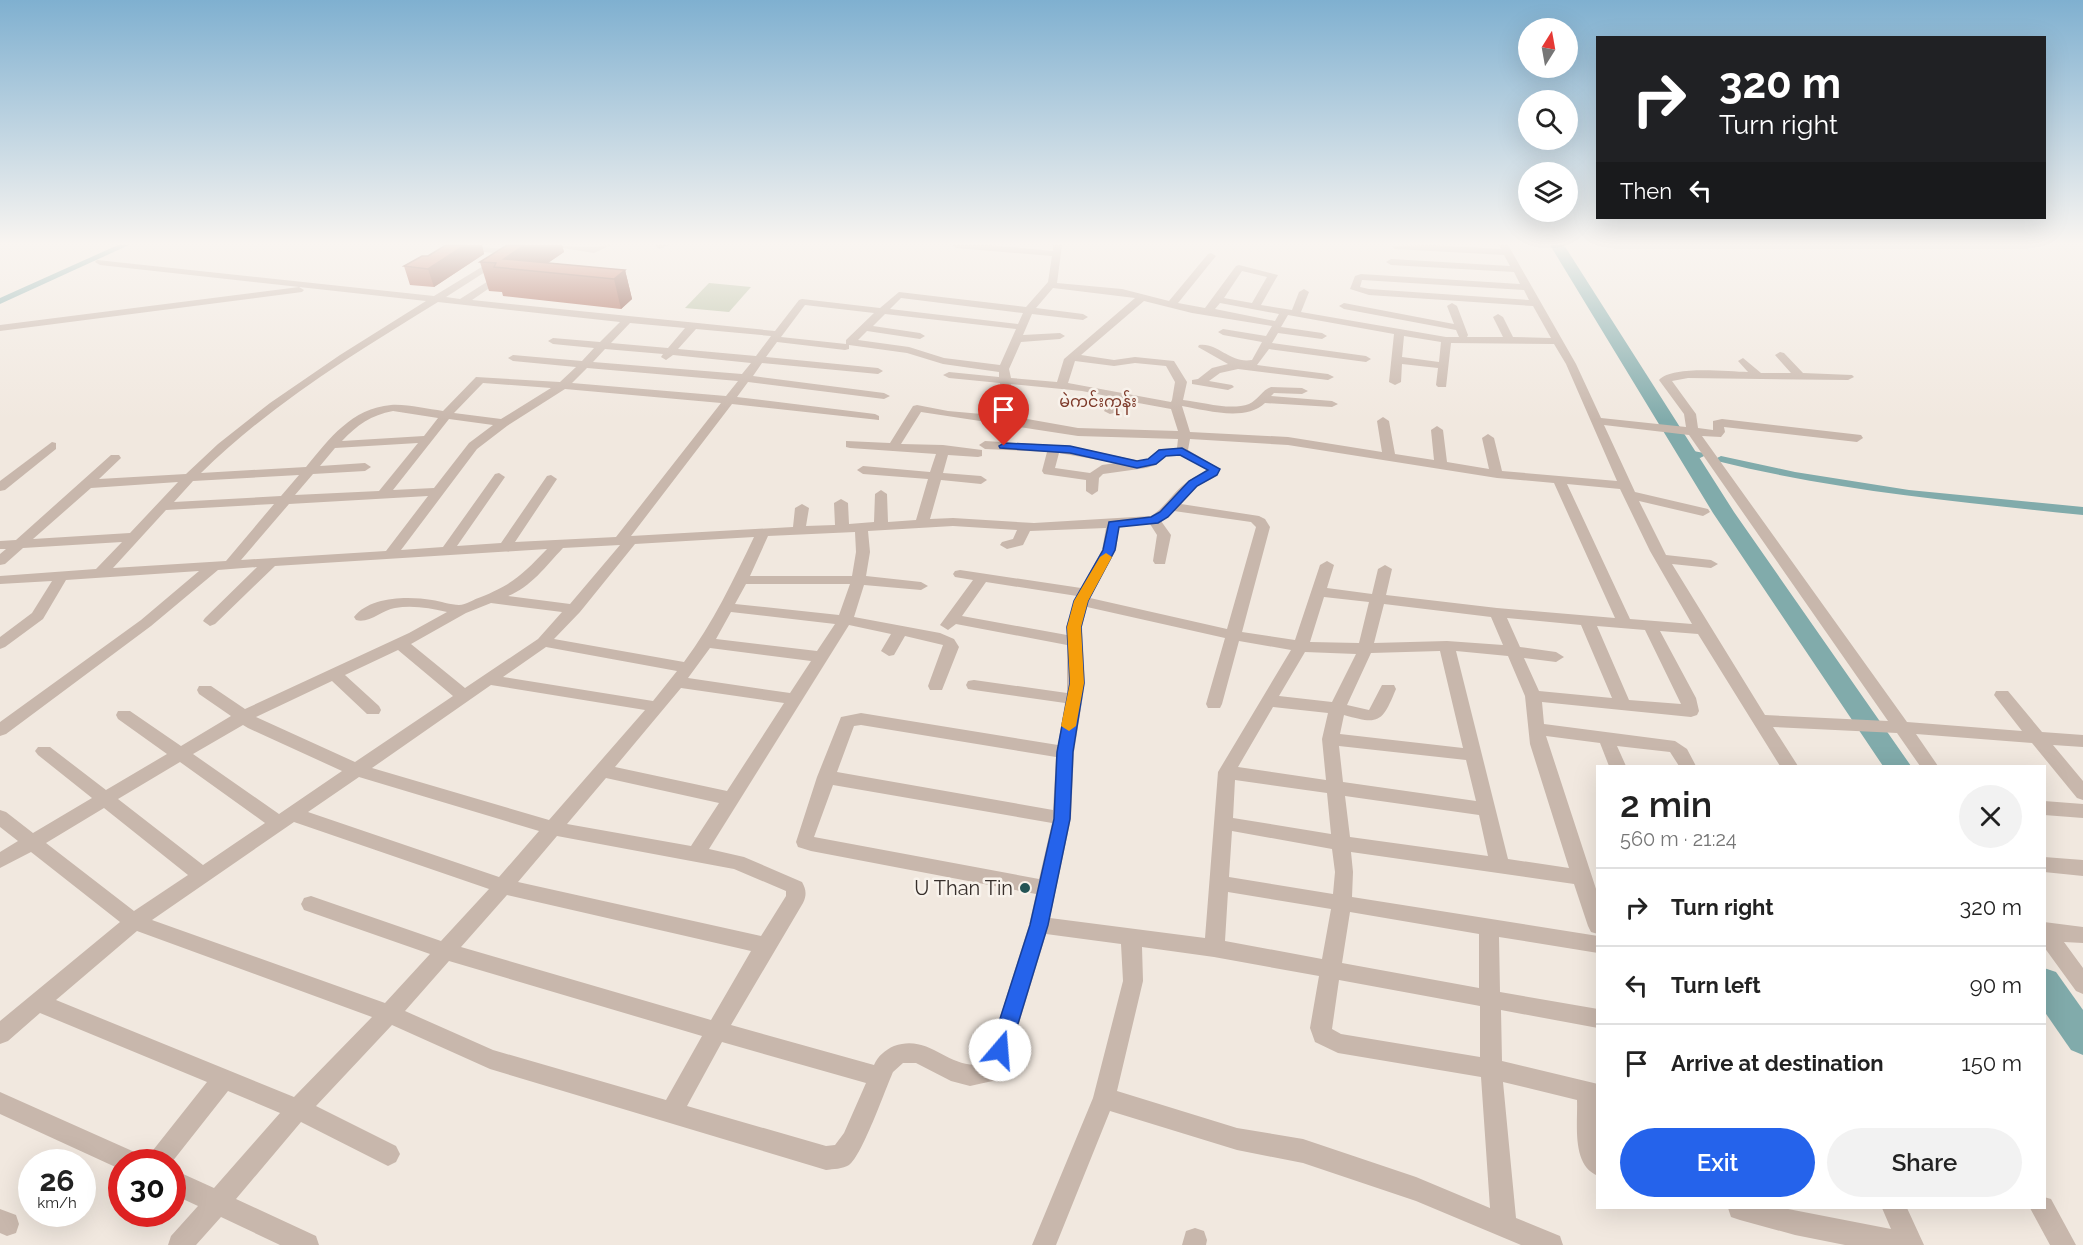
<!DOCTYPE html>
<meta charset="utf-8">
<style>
:root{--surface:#fff;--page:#f2f2f2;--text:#222;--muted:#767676;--line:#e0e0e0;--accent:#2563eb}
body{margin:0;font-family:Raleway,"Noto Sans Myanmar",sans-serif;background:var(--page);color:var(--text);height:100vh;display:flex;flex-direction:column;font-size:22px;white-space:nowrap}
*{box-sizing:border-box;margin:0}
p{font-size:20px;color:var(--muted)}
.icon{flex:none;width:33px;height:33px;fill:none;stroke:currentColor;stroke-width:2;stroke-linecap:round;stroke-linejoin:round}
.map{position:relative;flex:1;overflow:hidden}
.panel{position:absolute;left:1596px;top:765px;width:450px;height:444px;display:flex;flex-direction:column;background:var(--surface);border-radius:0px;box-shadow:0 6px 24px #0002}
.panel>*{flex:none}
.banner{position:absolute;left:1596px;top:36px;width:450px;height:183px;border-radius:0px;box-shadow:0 6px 24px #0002;background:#202124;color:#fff;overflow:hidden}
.needle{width:39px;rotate:11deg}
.fabs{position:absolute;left:1518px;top:18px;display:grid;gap:12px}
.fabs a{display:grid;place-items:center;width:60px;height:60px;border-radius:50%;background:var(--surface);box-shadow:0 6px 24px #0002;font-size:30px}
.speed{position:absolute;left:18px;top:1149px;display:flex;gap:12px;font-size:30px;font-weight:700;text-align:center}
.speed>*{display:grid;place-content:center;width:78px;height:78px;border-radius:50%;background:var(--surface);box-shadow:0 6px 24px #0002;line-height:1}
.speed small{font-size:15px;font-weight:400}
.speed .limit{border:9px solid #d22;background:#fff;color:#111}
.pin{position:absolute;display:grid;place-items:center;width:51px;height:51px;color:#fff;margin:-62px -26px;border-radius:50% 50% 50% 0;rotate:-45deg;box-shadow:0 0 6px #0007}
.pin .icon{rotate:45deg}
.me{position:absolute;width:66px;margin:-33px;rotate:18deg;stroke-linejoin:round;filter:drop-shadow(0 0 4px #0008)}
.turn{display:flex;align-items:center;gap:21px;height:126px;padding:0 24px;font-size:27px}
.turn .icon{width:78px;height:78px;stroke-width:2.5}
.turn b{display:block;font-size:42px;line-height:51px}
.then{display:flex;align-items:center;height:57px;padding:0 24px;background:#0003;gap:12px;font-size:22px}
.round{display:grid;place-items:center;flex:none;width:63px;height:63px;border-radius:32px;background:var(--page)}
.head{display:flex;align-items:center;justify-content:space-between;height:102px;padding:0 24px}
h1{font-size:36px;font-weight:600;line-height:45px}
.cta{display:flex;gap:12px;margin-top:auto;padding:12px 24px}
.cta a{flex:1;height:69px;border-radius:36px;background:var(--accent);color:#fff;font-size:24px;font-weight:600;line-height:69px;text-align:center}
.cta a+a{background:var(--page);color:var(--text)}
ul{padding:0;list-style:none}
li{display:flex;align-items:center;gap:18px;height:78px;padding:0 24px;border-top:2px solid var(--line)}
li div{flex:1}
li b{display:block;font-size:22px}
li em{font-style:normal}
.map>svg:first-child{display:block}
.green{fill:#b5bea0}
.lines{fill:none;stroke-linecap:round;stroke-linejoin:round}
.canal{fill:#81abab;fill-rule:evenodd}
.river{fill:#81abab;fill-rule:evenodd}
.street{fill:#c8b7ac;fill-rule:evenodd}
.wall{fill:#a15947}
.shaded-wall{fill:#83493a}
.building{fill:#bb6853;stroke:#83493a;stroke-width:1.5}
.route{fill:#2563eb;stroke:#184099;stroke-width:1.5}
.slow{fill:#f59e0b}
.poi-dot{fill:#235354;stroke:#f8f2eb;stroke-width:2}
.labels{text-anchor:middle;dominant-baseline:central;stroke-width:5;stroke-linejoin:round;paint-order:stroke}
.far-quarter-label{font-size:16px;fill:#7e3b2b;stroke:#f8f2eb}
.near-poi-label{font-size:20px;fill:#362e2a;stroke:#f8f2eb;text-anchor:end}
</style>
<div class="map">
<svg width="2083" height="1245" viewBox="0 0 2083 1245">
<rect width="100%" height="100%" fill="#f1e8df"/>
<polygon class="green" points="709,283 751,287 729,312 685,308"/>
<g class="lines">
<g class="canal">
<polygon points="118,245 129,245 0,304 0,298"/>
<polygon points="1688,450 1704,453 1706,455 1700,458 1684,455 1684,451"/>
<path d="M1721,456L1795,472L1909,490L2083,507V515C1960,502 1837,491 1717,461L1715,459Z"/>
</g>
<g class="river">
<polygon points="1550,245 1564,245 1734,512 1911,766 1883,766 1713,513"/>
<polygon points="2044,968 2056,972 2083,1010 2083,1055 2071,1050 2044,1011"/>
</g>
<g class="street">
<path d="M442,245L510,249L516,245H527L446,297L460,299L504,271L509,274L507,276L472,300L775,331L799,300L802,299L880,308L899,292L1026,307L1048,282L1052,256L956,248L952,245H989L1053,251V245H1062L1057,283L1122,289L1169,301L1208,254L1211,253L1216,256L1178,303L1205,308L1236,266L1239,265L1278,275L1261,305L1292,310L1299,292L1304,289L1309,292L1301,312L1446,337H1459L1456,330L1344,309L1339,306L1344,303L1454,324L1447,306L1452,303L1457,306L1468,335L1467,337H1503L1493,317L1498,314L1503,317L1513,337L1551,338L1533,306L1369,295L1350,289L1355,276L1361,274L1520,284L1514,272L1391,265L1386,262L1391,259L1510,266L1504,255L1395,249L1391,246L1432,245L1501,249L1499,245H1508L1576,364L1601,418L1686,427L1684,414L1659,380C1674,365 1727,372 1748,372L1738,361L1743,358L1761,373H1791L1775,355L1780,352L1784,353L1803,373L1852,375L1854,377L1848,380L1688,378L1672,381L1696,414L1698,428L1713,430V421L1722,419L1861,435L1863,438L1857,442L1724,427L1725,432L1721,437L1702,436L1907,722L2022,731L1994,695L1996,691H2008L2042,732L2083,735V747L2053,745L2083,781V800L2077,798L2032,743L1916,734L1938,766H1920L1897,733L1773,727L1798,766H1780L1698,634L1660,631L1696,698L1699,711L1697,715L1691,717L1542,702L1544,724L1675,741L1687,749L1696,766H1679L1670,752L1617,746L1626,766H1609L1600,743L1546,736L1598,895V934L1591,932L1588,926L1574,884L1351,852L1353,872L1352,897L1598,936V953L1499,937L1500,992L1598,1009V1028L1501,1010L1502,1061L1598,1084V1176C1571,1165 1578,1124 1577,1100L1503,1082L1516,1218L1560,1236L1563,1245H1521L1416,1201L1303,1163L1237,1150L1110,1111L1056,1245H1032L1093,1098L1123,981L1121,944L1046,934L1007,1063L997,1080L970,1086L951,1081L916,1063H903L893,1072C885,1090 862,1156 849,1165C843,1169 833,1169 826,1170L490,1069L392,1025L316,1106L396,1146L400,1154L396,1162L388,1166L380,1162L301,1122L236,1199L316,1236L319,1245H280L221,1217L196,1245H168L171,1236L198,1206L172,1194V1169L214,1188L280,1113L228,1091L172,1162H146L150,1154L207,1082L40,1013L8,1041L0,1044V1021L120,922L31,852L0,868V852L18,841L0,827V810L6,812L33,833L92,798L38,755L35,751L38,747H50L106,790L167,754L118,719L116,715L118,711H130L181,746L231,716L199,694L197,690L199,686H211L245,709L409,633L447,612C430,608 412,605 395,608C382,610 369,624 356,620L354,617C370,596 409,596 432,600C440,601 451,605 459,605C466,605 474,599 481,597C513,584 523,574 547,549L275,566L215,624L210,626L203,621L205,618L257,567L218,570L151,626L6,734L0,736V722L141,620L199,571L66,580L43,619L5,647L0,649V637L32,613L52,581L0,584V576L96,569L122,542L23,548L5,564L0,565V554L6,549H0V541L16,540L111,455H119L121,458L99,479L186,474L218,444L270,403L340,355L426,301L100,265L95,262L97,260L434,296L503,254L446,248ZM1242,271L1267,277L1252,303L1224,298ZM1362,280L1524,290L1529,300L1369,289L1360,287ZM1053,288L1135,298L1064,359L1057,382L1011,378L1009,369L1021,342L1060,339L1065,336L1060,333L1023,335L1032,314L1083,320L1088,317L1083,314L1036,308ZM901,298L1023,313L1018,324L890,309ZM1144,301L1192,313L1272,326L1266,336L1223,329L1218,332L1223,335L1262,342L1252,360C1230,364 1218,342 1199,345L1198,347L1228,364L1212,368L1198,379L1192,380V384L1228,390L1234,387L1232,385L1209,381L1220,373L1238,369L1328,380L1334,377L1328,374L1257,365L1269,349L1366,362L1371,359L1366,356L1272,343L1278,333L1322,339L1327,336L1322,333L1281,327L1288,315L1394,334L1389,382L1395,385L1401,382L1402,364L1438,368L1436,385L1438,387H1446L1451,343L1554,344L1566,364L1617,481L1502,471L1494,438L1488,434L1482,438L1489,469L1447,462L1443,430L1437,426L1431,430L1434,460L1395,454L1389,421L1383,417L1377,421L1382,452L1288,437L1190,432L1182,406C1206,410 1245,422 1265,403L1332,407L1338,404L1332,401L1271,396L1274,393L1302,394L1308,391L1302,388L1271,387C1262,390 1258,400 1249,404C1230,411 1203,402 1183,400L1187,382L1174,361L1135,357L1114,360L1081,355ZM438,302L620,322L600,342L553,338L548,341L553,344L594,348L582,361L513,355L508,358L513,361L576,367L560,382L476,377L443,411C427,409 408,404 391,405C352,408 329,439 306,467L201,473C270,405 355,353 438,302ZM1220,303L1279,314L1275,321L1215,309ZM805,305L874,313L846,340V344L781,337ZM885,314L1016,329L1000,365L944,358L909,347L858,340L867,331L920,339L925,336L920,333L873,326ZM630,323L685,328L668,348L611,343ZM696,329L771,336L756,356L678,349ZM1404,336L1441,342L1439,362L1402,357ZM777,342L845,350L849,349V345L907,353L943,364L999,372V377L949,372L943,375L949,378L1000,383L1004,416L948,411L917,405L913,406L890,443L846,441V447L850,448L936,454L930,472L863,466L857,470L863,474L928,479L916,520L888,522L887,494L881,490L875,494L874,522L849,524L848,503L841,499L834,503L835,525L806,526L809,508L802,504L795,508L793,527L631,536L732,404L879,420V416L875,414L737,397L748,382L884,399L890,396L884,393L753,376L762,363L878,374L883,371L878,368L766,357ZM605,349L663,354L661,357L666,360L673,355L751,363L742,374L593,362ZM1075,361L1114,366L1135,363L1166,366L1175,382L1172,400L1171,402L1068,383ZM587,368L738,381L726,396L572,383ZM483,383L551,388L501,419L454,413ZM1011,384L1082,391L1112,397L1104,411L1110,414L1114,413L1122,400L1171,409L1178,431L1078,428L1016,417ZM565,389L721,403L616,537L515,542L557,479L551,475L547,476L501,543L457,546L505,477L499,473L495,474L443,547L401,550L477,449L507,426ZM393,411L438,418L424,436L342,441C357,425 371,415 393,411ZM921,412L1078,436L1178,439L1177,448L1159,449L1148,459L1140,461L1070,446L985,441L979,445L985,449L1047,452L1042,471L1044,474L1086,480V491L1092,495L1098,491L1099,478L1103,474L1146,468L1156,465L1166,456L1180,455L1207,470C1202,474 1195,476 1190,480C1174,490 1166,507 1151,516L1034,523L953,518L930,519L941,480L981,484L987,480L981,476L943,473L948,455L978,457L982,456V450L943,445L901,444ZM449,419L493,425L469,443L434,488L393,490ZM1604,425L1689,435L1888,721L1765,715L1672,564L1711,568L1718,564L1711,560L1666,555L1639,501L1703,516L1710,512L1708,509L1635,492ZM1190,439L1288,445L1497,478L1554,483L1615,618L1497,608L1386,595L1392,569L1385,565L1378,569L1372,594L1327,588L1334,565L1327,561L1320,565L1295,640L1242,632L1270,527L1265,519L1259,516L1181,504L1198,486L1217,476L1220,469L1188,450ZM418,443L379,491L295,495L313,474L365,471L371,467L365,463L320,466L335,448ZM1059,453L1116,463L1102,465L1090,473L1055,468ZM299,475L281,496L174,502L193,481ZM178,482L130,533L33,539L91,488ZM1567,484L1620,489L1650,551L1692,624L1630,619ZM428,496L386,551L241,560L289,504ZM274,504L226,561L113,568L166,510ZM1174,511L1251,522L1256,527L1227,629L1090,598L1116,550L1119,527L1150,524L1157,535L1153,561L1155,564H1165L1171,535L1161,521ZM953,526L1017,530L1013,539L1002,542L1000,545L1007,549L1023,545L1030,531L1106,528L1102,550L1081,588L960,570L955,571L953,574L955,577L973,580L940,625L948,630L956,624L1067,645V693L974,680L968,681L966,685L968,689L974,690L1065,703L1058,745L861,713L841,717L817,777L796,842L798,847L811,851L1036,894L1029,925L987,1058L982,1064C948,1070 930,1033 894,1046C885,1050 878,1056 874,1065L731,1025L803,903C807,895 806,889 802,882L744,857L709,849L849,625L891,634L881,651L889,656L894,655L905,636L943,645L928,686L930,690H942L959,647L954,639L940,633L854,617L864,585L921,590L928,586L921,582L866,576L870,552L868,531ZM855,532L856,552L852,576H750L768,536ZM754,537C733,581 713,623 684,662L554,639L580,612L635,544ZM620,545L570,604L508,596C531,587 546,566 563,548ZM986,582L1077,596L1066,627L1067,635L962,616ZM746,584H850L839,615L735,604ZM1324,597L1369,602L1359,643L1310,642ZM491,603L562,612L538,639L465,688L411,644L466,613ZM1384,604L1491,617L1503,645L1447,641L1374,643ZM1087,607L1225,638L1206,704L1208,708H1220L1222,704L1239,641L1291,650L1218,772L1205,938L1050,918L1071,818L1074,752L1085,683L1082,627ZM731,612L835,624L817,651L716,639ZM1507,618L1581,625L1612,698L1539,691L1524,658L1556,662L1564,657L1556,652L1520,647ZM1597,626L1645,630L1681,704L1629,700ZM546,647L677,671L653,701L503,677ZM710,648L811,661L790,693L688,678ZM398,650L453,696L355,762L256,717L332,681L367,714H379L381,710L379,706L345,675ZM1440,651L1463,748L1340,734L1344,715C1379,725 1382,723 1396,689L1394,685H1382L1369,710L1347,705L1371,653ZM1456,651L1508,656L1525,696L1530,744L1569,868L1508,859ZM1305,652L1356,654L1332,702L1279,696ZM491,685L645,710L549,820L372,768ZM681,688L784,703L727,791L615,767ZM1273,707L1328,713L1322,739L1326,780L1238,767ZM243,725L248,728L342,771L279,814L193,754ZM861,725L1056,757L1053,810L837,772L854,726ZM1339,746L1466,760L1476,801L1343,782ZM180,762L265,823L203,865L118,799ZM359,777L539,831L499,877L308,812ZM606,778L719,803L691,846L567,824ZM1235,780L1327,793L1331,834L1233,818ZM833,785L1052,823L1039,879L814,837ZM1345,796L1479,815L1488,856L1350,837ZM104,808L188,875L134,911L46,843ZM294,822L489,889L441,941L311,896L304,898L301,904L304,910L430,954L385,1003L152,920ZM1232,831L1332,849L1335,872L1333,894L1229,877ZM557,836L734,869L786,891V896L761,936L518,882ZM1228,892L1331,909L1322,959L1225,941ZM507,895L751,951L711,1020L461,947ZM1350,912L1479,934V988L1342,963ZM137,931L372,1017L294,1097L56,1000ZM1142,947L1214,957L1319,976L1310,1028L1315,1042L1338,1053L1481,1077L1490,1208L1416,1177L1303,1139L1237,1128L1117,1091L1143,981ZM449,961L702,1036L666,1100L493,1050L405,1011ZM1339,980L1480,1006V1057L1341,1034L1332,1029ZM722,1042L866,1083L844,1133L835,1145L826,1146L687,1106Z"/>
<polygon points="544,245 593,247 611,245 594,253"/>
<polygon points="655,245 670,245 659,249"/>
<polygon points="299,287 304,290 302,292 0,331 0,325"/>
<polygon points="52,442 56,443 56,449 5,490 0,491 0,481"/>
<polygon points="2044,801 2083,804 2083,818 2044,815"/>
<polygon points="2044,857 2083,860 2083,876 2044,872"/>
<polygon points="2044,922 2083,927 2083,943 2064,942 2083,968 2083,994 2076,991 2044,947"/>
<polygon points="0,1092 139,1154 143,1162 122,1162 122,1170 0,1114"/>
<polygon points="2044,1197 2051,1199 2076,1245 2050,1245 2030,1208 2044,1208"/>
<polygon points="1728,1208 1783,1208 1891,1229 1882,1208 1907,1208 1924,1245 1845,1245 1795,1235 1740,1220 1731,1217"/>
<polygon points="0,1209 16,1215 19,1224 16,1233 7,1236 0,1233"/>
<polygon points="1195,1228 1204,1231 1207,1240 1206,1245 1182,1245 1186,1231"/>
</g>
</g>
<g class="wall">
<polygon points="446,245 482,245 484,254 434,287 410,285 404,266 428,256"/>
<polygon points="507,245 562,245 564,252 548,263 625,270 632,299 621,309 503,296 502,292 489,291 480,262"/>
</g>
<g class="shaded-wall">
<polygon points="465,245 482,245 484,254 434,287 428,269"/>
<polygon points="524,245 562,245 564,252 536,271 504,259"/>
<polygon points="625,270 632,299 621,309 614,279"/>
</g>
<g class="building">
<polygon points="446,245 465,245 428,269 404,266 422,256 428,256"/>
<polygon points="507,245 524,245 504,259 625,270 614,279 494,267 496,263 480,262"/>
</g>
<linearGradient id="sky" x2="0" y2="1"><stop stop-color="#7fb0d0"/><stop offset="0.58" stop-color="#f9f5f1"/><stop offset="1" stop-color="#f9f5f1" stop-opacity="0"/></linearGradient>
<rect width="2083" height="420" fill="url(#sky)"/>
<polygon class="route" points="1004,443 1070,446 1137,461 1148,459 1159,450 1182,448 1220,469 1217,475 1197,486 1168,517 1158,523 1119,527 1115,550 1088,601 1081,627 1084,683 1073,752 1070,819 1048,925 1010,1050 1007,1057 1000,1059 993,1057 990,1050 1030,925 1054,819 1057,752 1070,683 1067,627 1074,601 1103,550 1109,522 1151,517 1160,512 1189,481 1208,470 1180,455 1166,456 1156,464 1137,468 1070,453 1000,448 999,446"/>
<polygon class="slow" points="1106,553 1112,557 1088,601 1081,627 1084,683 1076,726 1069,731 1061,726 1070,683 1067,627 1074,601 1100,557"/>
<circle class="poi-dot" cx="1025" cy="888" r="6"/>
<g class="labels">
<g class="far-quarter-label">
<text x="1098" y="401">မဲကင်းကုန်း</text>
</g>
<g class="near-poi-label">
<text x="1013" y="888">U Than Tin</text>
</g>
</g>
</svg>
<div class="fabs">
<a><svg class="needle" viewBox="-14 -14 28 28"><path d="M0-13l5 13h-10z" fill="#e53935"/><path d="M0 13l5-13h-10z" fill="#767676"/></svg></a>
<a><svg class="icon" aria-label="search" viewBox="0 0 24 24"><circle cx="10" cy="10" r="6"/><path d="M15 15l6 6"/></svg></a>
<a><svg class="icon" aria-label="layers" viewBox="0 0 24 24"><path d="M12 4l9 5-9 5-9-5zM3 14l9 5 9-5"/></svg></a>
</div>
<div class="speed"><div>26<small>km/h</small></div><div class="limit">30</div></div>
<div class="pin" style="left:1004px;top:446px;background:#d93025"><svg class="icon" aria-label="arrive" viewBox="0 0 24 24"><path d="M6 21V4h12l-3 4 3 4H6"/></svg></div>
<svg class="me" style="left:1000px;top:1050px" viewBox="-20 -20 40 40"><circle r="19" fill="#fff"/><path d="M0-13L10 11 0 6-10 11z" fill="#2563eb"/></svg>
<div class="banner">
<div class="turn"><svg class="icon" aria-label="right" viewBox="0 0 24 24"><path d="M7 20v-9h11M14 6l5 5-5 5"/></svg><div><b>320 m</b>Turn right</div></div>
<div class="then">Then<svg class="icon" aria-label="left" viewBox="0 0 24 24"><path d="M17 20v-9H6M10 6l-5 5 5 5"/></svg></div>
</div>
<section class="panel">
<div class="head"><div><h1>2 min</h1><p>560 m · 21:24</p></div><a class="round"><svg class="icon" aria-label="close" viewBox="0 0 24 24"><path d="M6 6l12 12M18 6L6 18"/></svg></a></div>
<ul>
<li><svg class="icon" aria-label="right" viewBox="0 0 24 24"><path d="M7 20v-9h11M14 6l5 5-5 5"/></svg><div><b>Turn right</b></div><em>320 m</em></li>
<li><svg class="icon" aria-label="left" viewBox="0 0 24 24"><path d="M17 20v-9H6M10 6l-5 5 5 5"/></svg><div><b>Turn left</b></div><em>90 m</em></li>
<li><svg class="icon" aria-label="arrive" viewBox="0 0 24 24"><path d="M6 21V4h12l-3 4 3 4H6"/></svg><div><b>Arrive at destination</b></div><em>150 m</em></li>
</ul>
<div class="cta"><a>Exit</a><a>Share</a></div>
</section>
</div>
